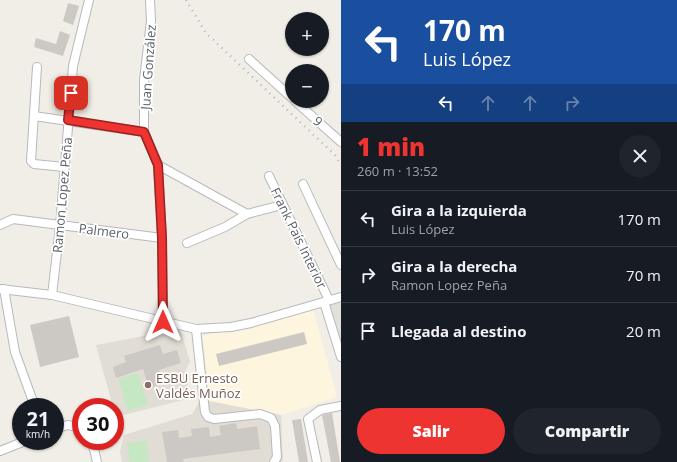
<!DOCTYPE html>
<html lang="es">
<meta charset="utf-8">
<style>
:root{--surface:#171b24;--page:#20242c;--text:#f1f3f6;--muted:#9ea1a6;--line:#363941;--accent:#ed3431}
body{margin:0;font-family:"Open Sans",sans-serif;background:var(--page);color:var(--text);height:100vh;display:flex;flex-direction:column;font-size:15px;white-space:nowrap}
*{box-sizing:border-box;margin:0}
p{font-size:13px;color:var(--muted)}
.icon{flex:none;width:22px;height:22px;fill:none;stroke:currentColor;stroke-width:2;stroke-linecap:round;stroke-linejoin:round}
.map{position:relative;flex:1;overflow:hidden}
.panel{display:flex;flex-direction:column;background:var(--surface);width:336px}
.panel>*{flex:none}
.hud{background:#1a4fa0;color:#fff;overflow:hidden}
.tools{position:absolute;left:285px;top:12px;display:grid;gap:8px}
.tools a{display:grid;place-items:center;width:44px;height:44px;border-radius:50%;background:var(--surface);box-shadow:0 1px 3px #0004;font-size:20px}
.speed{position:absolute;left:12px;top:398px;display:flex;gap:8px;font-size:20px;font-weight:700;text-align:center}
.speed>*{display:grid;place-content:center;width:52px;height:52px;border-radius:50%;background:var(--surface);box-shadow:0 1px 3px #0004;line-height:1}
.speed small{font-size:10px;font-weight:400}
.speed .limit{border:6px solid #d22;background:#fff;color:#111}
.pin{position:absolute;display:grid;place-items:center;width:34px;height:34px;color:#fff;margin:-17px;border-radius:8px;box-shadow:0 2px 6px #0006}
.me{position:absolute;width:44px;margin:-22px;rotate:0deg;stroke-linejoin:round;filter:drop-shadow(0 0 3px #0008)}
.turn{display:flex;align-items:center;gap:14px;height:84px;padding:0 16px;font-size:18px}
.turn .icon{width:52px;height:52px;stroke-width:2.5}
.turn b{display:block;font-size:28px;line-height:34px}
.lanes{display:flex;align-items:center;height:38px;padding:0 16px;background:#0003;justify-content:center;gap:20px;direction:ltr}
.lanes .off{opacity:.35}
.round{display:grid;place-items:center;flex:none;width:42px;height:42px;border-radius:21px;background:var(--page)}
.headline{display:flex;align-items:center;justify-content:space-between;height:68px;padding:0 16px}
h1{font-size:24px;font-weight:800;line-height:30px;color:var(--accent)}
.button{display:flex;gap:8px;margin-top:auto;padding:8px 16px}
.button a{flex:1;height:46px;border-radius:24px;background:var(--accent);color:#fff;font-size:16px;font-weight:800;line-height:46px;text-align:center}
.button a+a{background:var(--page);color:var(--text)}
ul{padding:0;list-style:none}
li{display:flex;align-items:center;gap:12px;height:56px;padding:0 16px;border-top:1px solid var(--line)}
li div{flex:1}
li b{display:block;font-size:15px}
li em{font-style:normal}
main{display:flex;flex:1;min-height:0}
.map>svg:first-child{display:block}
.commercial{fill:#fef5de}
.industrial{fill:#e2e0db}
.education{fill:#e1ddd5}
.green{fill:#c5e8c3}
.building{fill:#ccc9c4}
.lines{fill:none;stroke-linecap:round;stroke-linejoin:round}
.minor-casing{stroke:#b7b9bd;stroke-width:10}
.minor{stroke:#fff;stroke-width:8}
.rail{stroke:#b5b6b7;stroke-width:2.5;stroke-dasharray:1 5;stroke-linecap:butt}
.route-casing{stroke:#9a2220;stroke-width:10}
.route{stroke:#ed3431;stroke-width:7}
.education-dot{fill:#8d6e63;stroke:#fff;stroke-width:1.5}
.labels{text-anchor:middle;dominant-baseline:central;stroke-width:3.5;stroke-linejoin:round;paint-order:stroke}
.street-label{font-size:13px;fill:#5e6367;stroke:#fff}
.education-label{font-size:13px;fill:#785e54;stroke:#fff;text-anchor:start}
</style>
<main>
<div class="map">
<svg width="341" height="462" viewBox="0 0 341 462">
<rect width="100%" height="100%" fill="#f1eee7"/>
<polygon class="commercial" points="313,309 337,397 281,415 209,401 203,336"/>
<polygon class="industrial" points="341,300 341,346 328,301"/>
<g class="education">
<polygon points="180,329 190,361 185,372 191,398 116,417 115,407 113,407 96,345"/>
<polygon points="209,401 281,415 283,462 122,462 120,452 124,435 192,414 199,402"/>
</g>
<g class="green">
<polygon points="138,373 148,405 128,411 118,379"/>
<polygon points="146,440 149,462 130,462 127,443"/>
</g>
<g class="building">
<polygon points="68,3 79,6 73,25 63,21"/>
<polygon points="60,31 70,35 63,56 34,47 36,38 56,44"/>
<polygon points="69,316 79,357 40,367 30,325"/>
<polygon points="304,332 307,344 219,366 216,354"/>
<polygon points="160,345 163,354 177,350 181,363 159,370 163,383 149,388 143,369 116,378 113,367 126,362 124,356"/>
<polygon points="332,413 340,462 331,462 322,415"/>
<polygon points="301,419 308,462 299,462 292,420"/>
<polygon points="236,423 237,429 257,426 260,449 183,459 184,462 167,462 162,432 178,430 179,438 192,436 191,429 209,427 210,437 221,435 219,426"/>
</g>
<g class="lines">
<defs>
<g id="minor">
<polyline points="150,0 151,21 144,80 144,132 158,165 162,238 163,322"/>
<polyline points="249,59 292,98"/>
<polyline points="37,67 31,161 34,164 64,167"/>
<polyline points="295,101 341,142"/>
<polyline points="34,116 144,132"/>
<polyline points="158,165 247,214 282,205"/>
<polyline points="269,176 329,300"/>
<polyline points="303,184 341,265"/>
<polyline points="0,225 13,219 162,238"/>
<polyline points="187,243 225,227 247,214"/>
<polyline points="0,289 52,295 196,329 231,327 251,323 341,297"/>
<polyline points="4,289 15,352 35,407"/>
<polyline points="52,295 60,226 73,66 89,0"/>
<polyline points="324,302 341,357"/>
<polyline points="196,329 205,412 208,417 214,419 260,414 271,418 275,426 277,457 274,462"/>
<polyline points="55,429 68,425 81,428"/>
<polyline points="92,441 97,462"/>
<polyline points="0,451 25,441"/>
<polyline points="317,462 308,419 320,410 341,406"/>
</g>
</defs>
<use href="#minor" class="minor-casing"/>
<use href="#minor" class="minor"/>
<polyline class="rail" points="186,0 206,33 335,155 341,165"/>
</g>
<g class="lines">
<defs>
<polyline id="route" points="71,93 68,120 144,132 158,165 162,238 163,322"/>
</defs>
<use href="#route" class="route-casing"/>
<use href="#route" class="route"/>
</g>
<circle class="education-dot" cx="148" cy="385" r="4"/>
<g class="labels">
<g class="street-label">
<text transform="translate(148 67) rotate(-86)">Juan González</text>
<text transform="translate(318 121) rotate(42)">9</text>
<text transform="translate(62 195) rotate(-85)">Ramon Lopez Peña</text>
<text transform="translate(104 231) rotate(7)">Palmero</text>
<text transform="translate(299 238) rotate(64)">Frank País Interior</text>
</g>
<g class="education-label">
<text x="156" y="378">ESBU Ernesto<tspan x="156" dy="15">Valdés Muñoz</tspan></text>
</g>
</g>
</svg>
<div class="tools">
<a>+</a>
<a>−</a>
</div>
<div class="speed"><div>21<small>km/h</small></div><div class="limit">30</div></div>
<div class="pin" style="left:71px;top:93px;background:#d93025"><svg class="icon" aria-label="arrive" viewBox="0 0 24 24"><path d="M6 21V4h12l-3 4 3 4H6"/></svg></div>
<svg class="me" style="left:163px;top:322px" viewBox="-20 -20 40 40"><path d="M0-17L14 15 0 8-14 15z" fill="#ed3431" stroke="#fff" stroke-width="4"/></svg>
</div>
<section class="panel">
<div class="hud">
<div class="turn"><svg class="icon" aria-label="left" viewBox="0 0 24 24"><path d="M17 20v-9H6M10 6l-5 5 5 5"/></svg><div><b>170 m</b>Luis López</div></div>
<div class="lanes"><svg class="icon" aria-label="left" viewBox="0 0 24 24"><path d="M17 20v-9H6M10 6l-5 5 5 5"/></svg><svg class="icon off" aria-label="ahead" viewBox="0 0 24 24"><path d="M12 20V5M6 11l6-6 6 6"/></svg><svg class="icon off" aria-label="ahead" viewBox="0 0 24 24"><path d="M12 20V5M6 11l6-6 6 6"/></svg><svg class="icon off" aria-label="right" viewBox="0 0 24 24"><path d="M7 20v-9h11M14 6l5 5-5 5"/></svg></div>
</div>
<div class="headline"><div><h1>1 min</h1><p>260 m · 13:52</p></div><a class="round"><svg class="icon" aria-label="close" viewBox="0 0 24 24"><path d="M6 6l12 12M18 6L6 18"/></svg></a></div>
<ul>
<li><svg class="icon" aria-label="left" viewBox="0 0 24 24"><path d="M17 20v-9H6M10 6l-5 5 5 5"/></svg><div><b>Gira a la izquierda</b><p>Luis López</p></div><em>170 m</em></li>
<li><svg class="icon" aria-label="right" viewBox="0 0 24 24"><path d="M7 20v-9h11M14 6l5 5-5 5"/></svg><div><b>Gira a la derecha</b><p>Ramon Lopez Peña</p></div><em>70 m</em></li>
<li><svg class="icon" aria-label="arrive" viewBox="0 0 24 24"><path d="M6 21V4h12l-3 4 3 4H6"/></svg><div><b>Llegada al destino</b></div><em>20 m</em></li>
</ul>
<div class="button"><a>Salir</a><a>Compartir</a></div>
</section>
</main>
